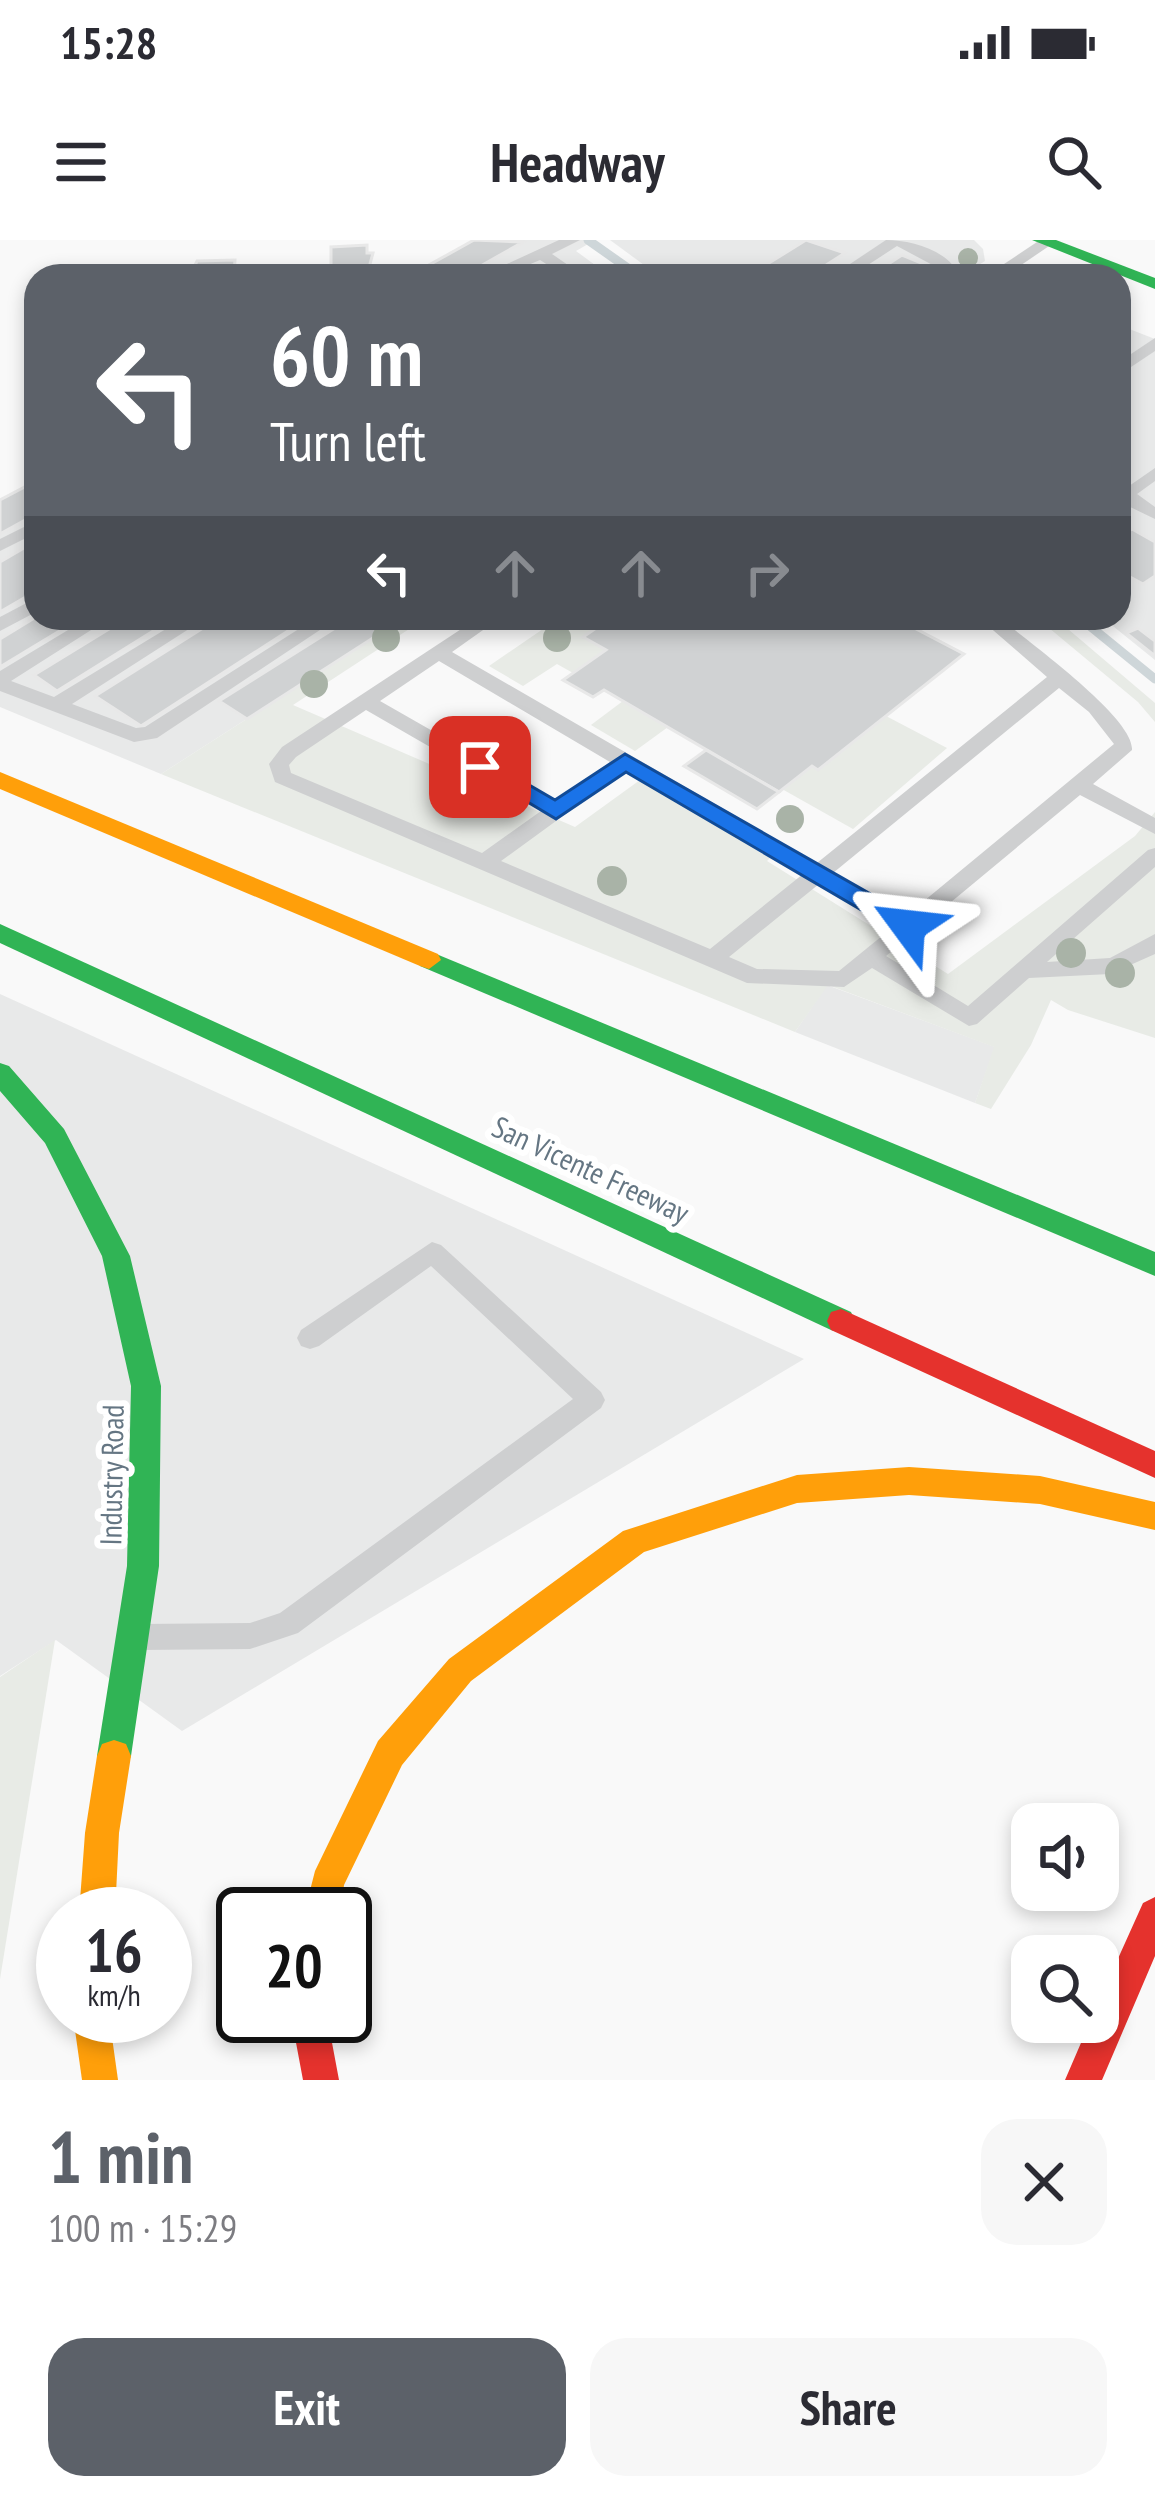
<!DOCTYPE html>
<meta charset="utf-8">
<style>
:root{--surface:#fff;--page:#f7f7f7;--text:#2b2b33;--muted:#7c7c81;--accent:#5c6169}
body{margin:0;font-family:"PT Sans Narrow",sans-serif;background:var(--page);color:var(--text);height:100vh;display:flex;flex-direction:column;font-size:45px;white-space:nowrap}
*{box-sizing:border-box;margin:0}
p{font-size:39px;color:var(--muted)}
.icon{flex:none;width:66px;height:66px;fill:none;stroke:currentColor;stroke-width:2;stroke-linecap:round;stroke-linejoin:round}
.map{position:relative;height:1840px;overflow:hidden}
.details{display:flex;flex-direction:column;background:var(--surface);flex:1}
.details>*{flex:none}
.top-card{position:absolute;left:24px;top:24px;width:1107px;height:366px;border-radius:36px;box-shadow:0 6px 18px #0003;background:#5c6169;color:#fff;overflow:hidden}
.tools{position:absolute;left:1011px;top:1563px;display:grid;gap:24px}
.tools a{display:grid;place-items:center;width:108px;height:108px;border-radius:24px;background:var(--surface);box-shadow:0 6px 18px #0003;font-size:60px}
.speed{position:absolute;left:36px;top:1647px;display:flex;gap:24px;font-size:60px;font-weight:700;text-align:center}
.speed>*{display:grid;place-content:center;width:156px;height:156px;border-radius:50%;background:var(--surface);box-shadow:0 6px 18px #0003;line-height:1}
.speed small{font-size:30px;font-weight:400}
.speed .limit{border:6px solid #111;border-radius:18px;background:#fff;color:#111}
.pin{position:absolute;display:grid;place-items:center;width:102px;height:102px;color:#fff;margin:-51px;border-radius:24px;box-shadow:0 6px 18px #0006}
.me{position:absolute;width:132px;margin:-66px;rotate:300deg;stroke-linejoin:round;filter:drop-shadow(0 0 9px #0008)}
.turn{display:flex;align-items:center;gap:42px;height:252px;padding:0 48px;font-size:54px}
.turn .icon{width:156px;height:156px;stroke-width:2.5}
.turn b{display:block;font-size:84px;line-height:102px}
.lanes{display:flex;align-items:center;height:114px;padding:0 48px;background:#0003;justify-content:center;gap:60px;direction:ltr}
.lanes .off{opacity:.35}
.round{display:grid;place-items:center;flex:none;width:126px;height:126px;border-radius:36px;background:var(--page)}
.overview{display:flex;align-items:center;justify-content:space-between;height:204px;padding:0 48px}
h1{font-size:72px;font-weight:800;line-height:90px;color:var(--accent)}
.button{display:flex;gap:24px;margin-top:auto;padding:24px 48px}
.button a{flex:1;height:138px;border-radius:36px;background:var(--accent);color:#fff;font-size:48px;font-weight:800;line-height:138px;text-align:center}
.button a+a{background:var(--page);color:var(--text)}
.status{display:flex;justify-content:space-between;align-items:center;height:84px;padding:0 60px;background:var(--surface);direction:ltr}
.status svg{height:33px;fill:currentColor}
header{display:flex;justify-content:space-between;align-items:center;height:156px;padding:0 48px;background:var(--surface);font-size:54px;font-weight:800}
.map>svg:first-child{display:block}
.built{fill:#e8e9e9}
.green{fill:#e8ebe6}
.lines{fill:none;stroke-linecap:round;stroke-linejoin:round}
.stream{stroke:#ced6d9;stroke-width:9}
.building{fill:#d0d2d3;stroke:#e8e8e8;stroke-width:3}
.lane{fill:#cecfd0;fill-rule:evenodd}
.fast{fill:#30b455;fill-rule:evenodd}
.slow{fill:#ff9f0a;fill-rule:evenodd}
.jam{fill:#e5322d;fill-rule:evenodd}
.tree{fill:#a9b3a7}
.route{fill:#1a73e8;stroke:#114b97;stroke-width:3}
.labels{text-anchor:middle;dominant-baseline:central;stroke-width:12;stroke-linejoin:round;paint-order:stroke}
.street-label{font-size:30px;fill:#657683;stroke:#fff}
</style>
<div class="status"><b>15:28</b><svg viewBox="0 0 49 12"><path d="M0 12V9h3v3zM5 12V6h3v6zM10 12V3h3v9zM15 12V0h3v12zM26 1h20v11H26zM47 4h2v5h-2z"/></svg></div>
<header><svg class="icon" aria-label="menu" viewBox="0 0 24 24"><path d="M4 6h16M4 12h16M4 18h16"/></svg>Headway<svg class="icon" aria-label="search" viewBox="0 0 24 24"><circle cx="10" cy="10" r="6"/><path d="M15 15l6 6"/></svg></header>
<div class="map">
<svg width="1155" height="1840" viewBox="0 0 1155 1840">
<rect width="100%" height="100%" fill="#f9f9f9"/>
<g class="built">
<polygon points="474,0 595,0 576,11 610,36 408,36"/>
<polygon points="610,0 974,0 983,9 985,21 961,36 659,36"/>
<polygon points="1119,85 1155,99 1155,420 1103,378 1119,378"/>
<polygon points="36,241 36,378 404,378 161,534 0,467 0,261"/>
<polygon points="827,745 995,807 975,863 795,792"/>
<polygon points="0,754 804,1119 182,1491 56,1400 0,1436"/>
</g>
<g class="green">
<polygon points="404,378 426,378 293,465 575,587 640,540 771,617 767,621 948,734 1135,596 1155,572 1155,798 1068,770 1051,760 1031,805 991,869 975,863 994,807 828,745 795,792 161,534"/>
<polygon points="559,378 611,378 584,396 606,410 573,433 557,424 523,446 489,426"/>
<polygon points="1037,378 1055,378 1155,463 1155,482 1138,462"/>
<polygon points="623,461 668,487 635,511 591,485"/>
<polygon points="886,476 947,508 853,589 782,549 812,526 818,529"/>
<polygon points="55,1400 0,1739 0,1437"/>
</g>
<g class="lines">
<g class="stream">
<polyline points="588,0 639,36"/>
<polyline points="1080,378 1155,439"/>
</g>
</g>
<g class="building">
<polygon points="474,0 523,2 463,36 429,25"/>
<polygon points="806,0 845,13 809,36 748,36"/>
<polygon points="367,5 367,13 373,13 367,35 331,36 331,7"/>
<polygon points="902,15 936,29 925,36 870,36"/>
<polygon points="235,20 234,36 190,36 197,21"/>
<polygon points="318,28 318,36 258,36 258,31"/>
<polygon points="36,241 36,274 0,294 0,260"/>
<polygon points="1132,289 1155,302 1155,336 1143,344 1119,331 1119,297"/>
<polygon points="36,301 36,351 0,372 0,322"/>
<polygon points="36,377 81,378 0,427 0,399"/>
<polygon points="127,378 174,378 57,451 34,435"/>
<polygon points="219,378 308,378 141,486 95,456"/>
<polygon points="351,378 404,378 247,479 219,461"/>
<polygon points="611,378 895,378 964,414 818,530 812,526 779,552 604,450 593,457 563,440 606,410 583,397"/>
<polygon points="1138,388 1155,401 1155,416 1126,393"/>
<polygon points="706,510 779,552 757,569 684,526"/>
</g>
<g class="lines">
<g class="lane">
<polygon points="559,0 580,0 552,14 584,36 565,36 540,20 502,36 481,36"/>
<path d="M886,0C909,0 944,9 957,31L952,36H933L940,29L897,6L851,36H832Z"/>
<polygon points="1040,0 1055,2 1005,36 986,36"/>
<polygon points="1155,98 1155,111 1119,135 1119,122"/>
<polygon points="1155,228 1155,241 1137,254 1155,267 1155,279 1126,265 1119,253"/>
<polygon points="36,281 36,293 0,311 0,299"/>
<polygon points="36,358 36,372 0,391 0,377"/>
<polygon points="88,378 110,378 11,441 54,457 184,378 206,378 72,464 136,488 145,487 316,378 338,378 157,498 134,502 0,451 0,431"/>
<path d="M478,378H500L452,412L817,623L1047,437L979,378H1000C1027,401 1135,478 1132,510L1093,544L1155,578V594L1080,555L886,716L968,766L1148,610L1155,608V627L1047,722L1110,718L1155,694V714L1110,734L1029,738L977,784L969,786L872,728L844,747L747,743L275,542L269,524L282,507ZM439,421L610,522L555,561L380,461ZM1059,448L1089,472L1114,504L907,675L833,633ZM366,470L541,571L482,613L291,533L289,525L296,517ZM626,530L803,634L710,709L501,621ZM819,644L893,687L839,731L757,729L729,717Z"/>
<polygon points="432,1002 441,1005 601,1152 605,1160 601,1168 298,1393 250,1409 140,1410 130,1406 126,1397 130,1388 140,1384 250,1383 280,1373 573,1159 431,1026 319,1106 310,1109 301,1106 297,1098 301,1090"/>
</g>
<g class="fast">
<polygon points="1032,0 1056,0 1155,38 1155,49"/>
<polygon points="0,684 851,1072 855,1081 851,1090 841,1093 831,1090 0,703"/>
<polygon points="429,711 1155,1012 1155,1036 420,726 417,720"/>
<polygon points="0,823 9,826 64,889 130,1016 161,1146 159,1326 131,1516 126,1528 114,1532 102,1528 97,1516 127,1326 131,1146 102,1016 45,903 0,851"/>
</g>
<g class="slow">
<polygon points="0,532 438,714 441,720 429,729 420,726 0,549"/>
<polygon points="909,1227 1040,1236 1155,1262 1155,1290 1040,1264 909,1255 797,1263 644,1312 471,1441 402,1525 344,1645 340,1674 304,1674 315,1631 378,1501 449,1419 623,1291 797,1235"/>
<polygon points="114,1500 126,1504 131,1516 119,1593 115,1674 79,1674 85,1593 97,1516 102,1504"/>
<polygon points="73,1776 109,1776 118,1840 82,1840"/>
</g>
<g class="jam">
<polygon points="841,1069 1155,1211 1155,1238 831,1090 827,1081 831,1072"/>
<polygon points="1155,1657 1155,1716 1102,1840 1065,1840 1090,1782 1098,1782 1098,1763 1143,1663"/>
<polygon points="291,1776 327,1776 339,1840 303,1840"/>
</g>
</g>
<g class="tree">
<circle cx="968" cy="18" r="10"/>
<circle cx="386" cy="398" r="14"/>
<circle cx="557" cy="398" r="14"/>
<circle cx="314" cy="444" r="14"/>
<circle cx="790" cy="579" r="14"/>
<circle cx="612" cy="641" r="15"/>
<circle cx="1071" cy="713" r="15"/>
<circle cx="1120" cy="733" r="15"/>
</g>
<polygon class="route" points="625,514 916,680 920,686 916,692 899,692 626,532 556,579 469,527 480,519 488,521 555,560"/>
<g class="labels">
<g class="street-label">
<text transform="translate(591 929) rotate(25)">San Vicente Freeway</text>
<text transform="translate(111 1235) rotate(-89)">Industry Road</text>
</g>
</g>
</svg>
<div class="tools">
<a><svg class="icon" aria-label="sound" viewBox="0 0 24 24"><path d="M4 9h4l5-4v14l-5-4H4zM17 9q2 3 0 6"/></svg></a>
<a><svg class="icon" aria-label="search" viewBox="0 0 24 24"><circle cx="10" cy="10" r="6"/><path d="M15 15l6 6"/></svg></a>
</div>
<div class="speed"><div>16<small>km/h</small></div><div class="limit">20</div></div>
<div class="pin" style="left:480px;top:527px;background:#d93025"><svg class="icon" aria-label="arrive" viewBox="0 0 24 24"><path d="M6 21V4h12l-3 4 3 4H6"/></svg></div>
<svg class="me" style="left:908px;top:686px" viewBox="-20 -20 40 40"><path d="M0-17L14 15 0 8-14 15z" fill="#1a73e8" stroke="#fff" stroke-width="4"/></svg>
<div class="top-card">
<div class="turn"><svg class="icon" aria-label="left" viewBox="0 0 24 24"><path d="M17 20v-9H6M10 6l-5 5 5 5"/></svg><div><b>60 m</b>Turn left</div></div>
<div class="lanes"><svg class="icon" aria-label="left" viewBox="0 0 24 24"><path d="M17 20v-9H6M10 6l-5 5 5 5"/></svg><svg class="icon off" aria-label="ahead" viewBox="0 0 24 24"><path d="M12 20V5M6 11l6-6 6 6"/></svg><svg class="icon off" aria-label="ahead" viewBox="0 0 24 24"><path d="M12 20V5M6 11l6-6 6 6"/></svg><svg class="icon off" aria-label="right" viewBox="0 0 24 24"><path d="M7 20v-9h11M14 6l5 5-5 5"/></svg></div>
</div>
</div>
<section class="details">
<div class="overview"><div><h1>1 min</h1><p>100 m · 15:29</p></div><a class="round"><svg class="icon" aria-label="close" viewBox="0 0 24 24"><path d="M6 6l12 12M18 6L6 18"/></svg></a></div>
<div class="button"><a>Exit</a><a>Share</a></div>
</section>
